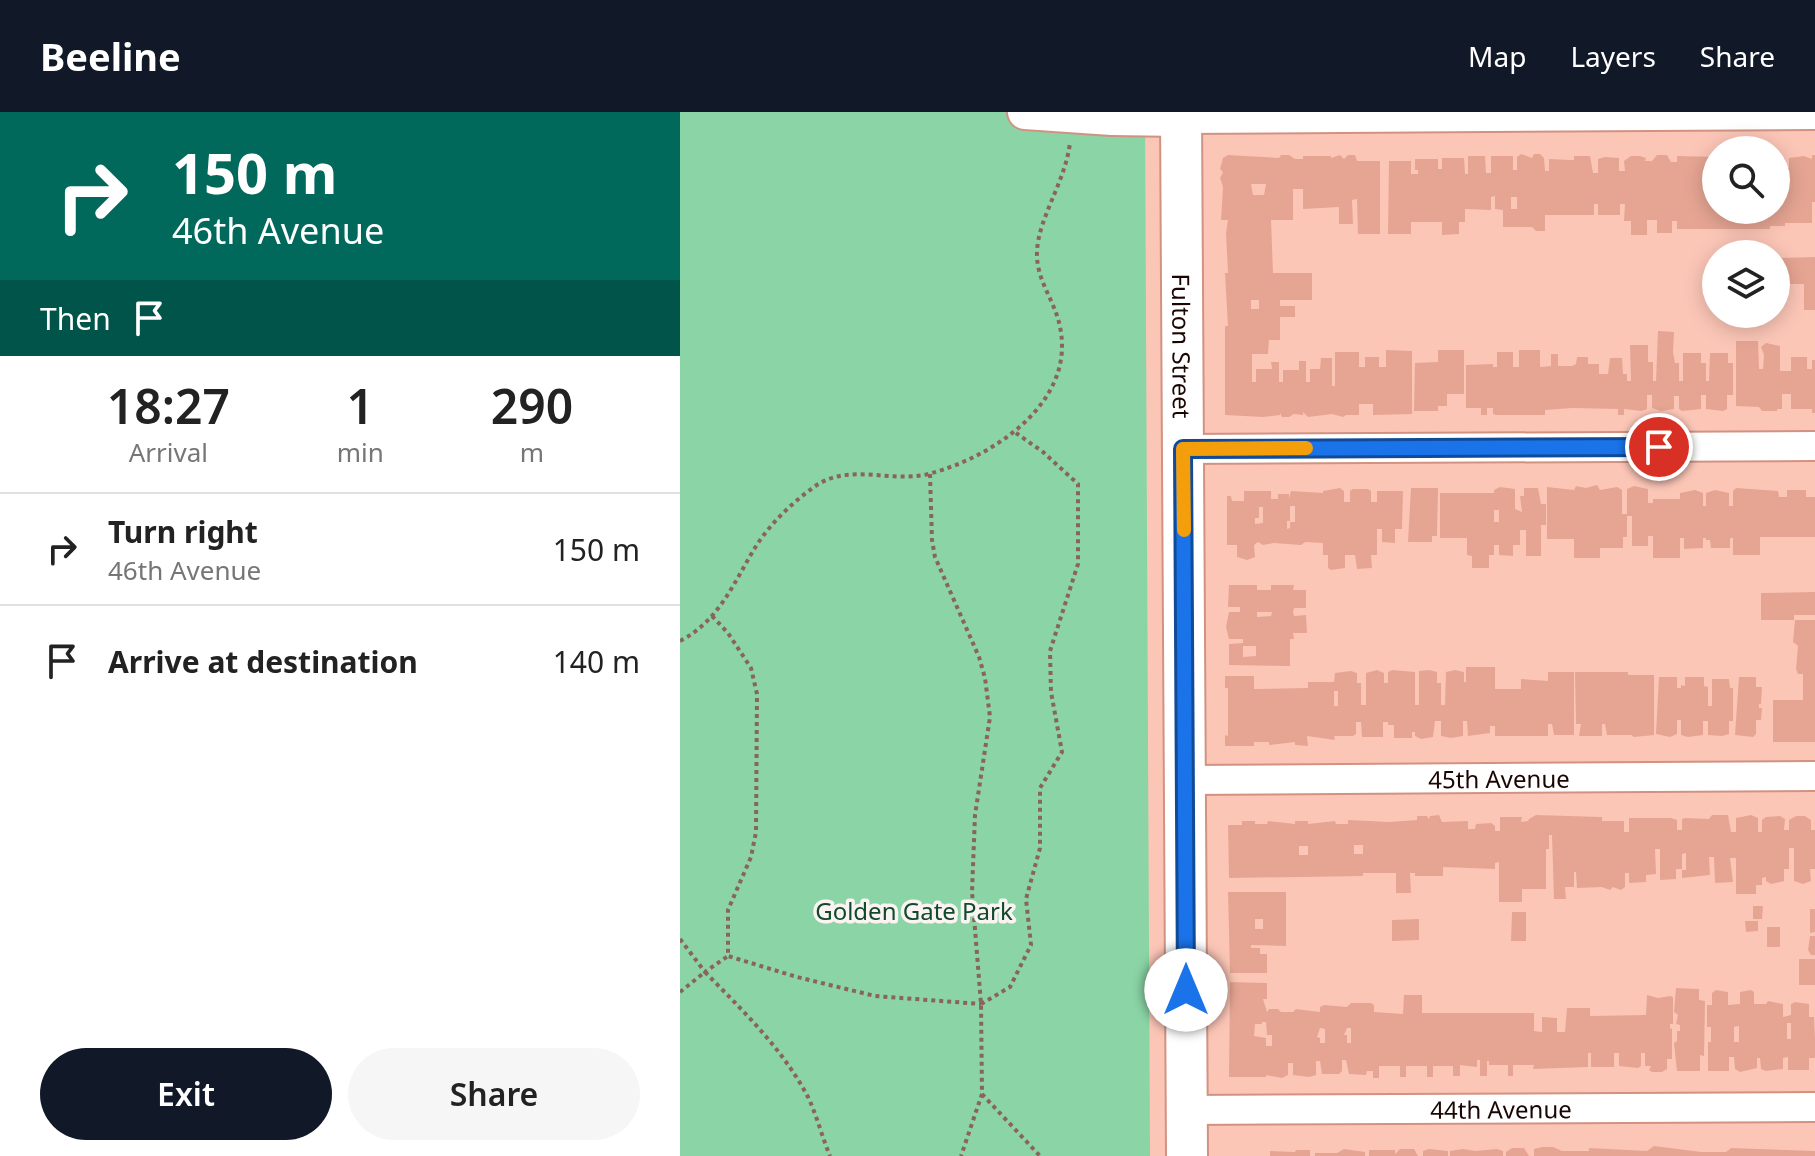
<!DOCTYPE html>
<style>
:root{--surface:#fff;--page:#f6f6f6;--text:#222;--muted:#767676;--line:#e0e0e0;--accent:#111827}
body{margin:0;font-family:"Noto Sans",sans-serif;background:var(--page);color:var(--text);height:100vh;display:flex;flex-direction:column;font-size:30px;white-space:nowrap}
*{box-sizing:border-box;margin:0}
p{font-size:26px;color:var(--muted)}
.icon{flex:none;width:44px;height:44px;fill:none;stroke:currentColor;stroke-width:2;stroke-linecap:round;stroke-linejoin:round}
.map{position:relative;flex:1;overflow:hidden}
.details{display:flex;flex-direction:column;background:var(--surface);width:680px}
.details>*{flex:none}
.hud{background:#00695c;color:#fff;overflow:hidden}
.buttons{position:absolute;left:1022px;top:24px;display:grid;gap:16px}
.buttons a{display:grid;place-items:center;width:88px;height:88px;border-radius:50%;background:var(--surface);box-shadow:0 4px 20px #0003;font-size:40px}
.pin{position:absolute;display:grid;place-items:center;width:68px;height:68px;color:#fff;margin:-34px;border:4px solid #fff;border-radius:50%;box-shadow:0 2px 8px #0007}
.me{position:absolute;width:88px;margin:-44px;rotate:0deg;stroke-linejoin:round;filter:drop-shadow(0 0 6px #0008)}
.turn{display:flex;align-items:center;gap:28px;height:168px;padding:0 40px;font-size:36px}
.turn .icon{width:104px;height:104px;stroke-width:2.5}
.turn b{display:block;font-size:56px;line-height:68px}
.then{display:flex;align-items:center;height:76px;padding:0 40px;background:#0003;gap:16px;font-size:30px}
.eta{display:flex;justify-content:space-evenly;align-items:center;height:136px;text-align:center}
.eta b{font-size:48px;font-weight:600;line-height:56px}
.action{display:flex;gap:16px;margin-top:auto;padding:16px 40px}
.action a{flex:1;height:92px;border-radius:48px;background:var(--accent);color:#fff;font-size:32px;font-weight:600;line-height:92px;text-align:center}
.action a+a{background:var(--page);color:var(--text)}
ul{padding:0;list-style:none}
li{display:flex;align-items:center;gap:24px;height:112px;padding:0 40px;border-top:2px solid var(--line)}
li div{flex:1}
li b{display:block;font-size:30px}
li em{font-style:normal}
header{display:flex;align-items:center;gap:48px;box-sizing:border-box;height:112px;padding:0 40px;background:var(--accent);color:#fff}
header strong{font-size:38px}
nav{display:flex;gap:44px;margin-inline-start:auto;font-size:28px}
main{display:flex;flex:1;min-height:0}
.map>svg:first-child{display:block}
.green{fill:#8ad4a5}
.building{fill:#e6a593;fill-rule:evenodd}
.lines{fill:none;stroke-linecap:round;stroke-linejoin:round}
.minor-casing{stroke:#d19281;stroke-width:32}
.tertiary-casing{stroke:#d19281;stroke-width:38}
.secondary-casing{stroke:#d19281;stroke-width:44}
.path{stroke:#89645b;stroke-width:4;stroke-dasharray:4 4;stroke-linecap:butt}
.minor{stroke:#fff;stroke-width:28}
.tertiary{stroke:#fff;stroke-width:34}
.secondary{stroke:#fff;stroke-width:40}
.route-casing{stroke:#114b97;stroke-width:20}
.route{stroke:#1a73e8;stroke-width:14}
.slow{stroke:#f59e0b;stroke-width:14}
.labels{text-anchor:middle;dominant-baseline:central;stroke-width:7;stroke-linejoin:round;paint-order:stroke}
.street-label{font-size:24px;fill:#1a0502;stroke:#faf3f1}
.park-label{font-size:24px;fill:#10492b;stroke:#faf3f1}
</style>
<header>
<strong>Beeline</strong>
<nav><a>Map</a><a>Layers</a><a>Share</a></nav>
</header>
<main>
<section class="details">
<div class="hud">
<div class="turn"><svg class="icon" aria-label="right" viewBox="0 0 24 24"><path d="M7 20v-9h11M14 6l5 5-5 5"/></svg><div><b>150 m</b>46th Avenue</div></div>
<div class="then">Then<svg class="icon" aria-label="arrive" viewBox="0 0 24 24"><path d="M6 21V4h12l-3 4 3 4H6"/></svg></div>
</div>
<div class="eta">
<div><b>18:27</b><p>Arrival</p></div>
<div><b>1</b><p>min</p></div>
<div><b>290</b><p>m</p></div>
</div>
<ul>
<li><svg class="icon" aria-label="right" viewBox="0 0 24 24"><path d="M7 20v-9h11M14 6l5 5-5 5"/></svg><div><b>Turn right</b><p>46th Avenue</p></div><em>150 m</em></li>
<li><svg class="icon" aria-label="arrive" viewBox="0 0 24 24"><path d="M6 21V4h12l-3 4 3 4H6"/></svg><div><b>Arrive at destination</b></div><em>140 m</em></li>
</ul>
<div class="action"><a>Exit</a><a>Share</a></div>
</section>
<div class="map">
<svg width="1135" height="1044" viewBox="0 0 1135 1044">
<rect width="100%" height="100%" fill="#fcc6b7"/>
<polygon class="green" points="0,0 465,0 470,1044 0,1044"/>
<g class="building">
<path d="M841,42L852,46L854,42H860L864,46L865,59H869V47L891,48H894V44H910L913,61H918V47L925,45L939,46V59H945L944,49L951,44H960L966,46L965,49H972L977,43H987L991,50H997V44L1036,45V98H1096V43H1102L1105,47L1104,56H1109V46L1124,44L1132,47V43H1135V90H1132V111H1105V114H1090V117H997V109H992V121H977V108H967V123H951V109H944L945,92H940V103H918V92H914V103H865V119H856L852,115H823V98L815,97V84L811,85V98L785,97V110H779V122L762,123V110H731V122H708L709,49H731V62H738V58H735V47H758V57H762V46H784L785,62H788V44H805L806,61H811V44H833V58H837V45ZM831,85H837V97H831Z"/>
<path d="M548,43L599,46L601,43H609L615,47H623V44H651V46L660,43L664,47L668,43H675L677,49H700V122H678L677,87L672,88L673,112H659V95L623,97V77H613V108H591L593,161H632V188H600V194H615V205H600V228H589L588,242H572V270H576V257H592L591,250H599V270H603V258H619V249H626V270H630V257H640L641,246H652V274H655V240H679V255H685V245H699V255H706V238L732,239V302L693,303V292H679V303H666L663,305L652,302L628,305L623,300V303L614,302L609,305H602L600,301V303L583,305L545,303V214H548L545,161H548L546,121L548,108H541L543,75L540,66L543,60L540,57L543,46ZM571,72H586L584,83H573ZM571,188H579V197H571Z"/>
<polygon points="1135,145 1135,198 1124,198 1124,172 1107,172 1107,157 1096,157 1096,146"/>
<polygon points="978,219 994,220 993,240 995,251 999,251 999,269 1003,269 1003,241 1021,241 1021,251 1026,251 1026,269 1029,269 1030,241 1048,241 1048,251 1053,251 1053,283 1047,283 1047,297 1043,299 1026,297 1026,283 1021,283 1021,297 1002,299 999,297 999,284 994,284 994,297 981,299 972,296 972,283 967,283 967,297 961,299 944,297 944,303 938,303 938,297 892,296 865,298 865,303 816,303 813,302 813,296 807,296 807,303 801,303 801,296 786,296 786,253 813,252 813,255 817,255 817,240 833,240 833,255 839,255 839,238 860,238 860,255 871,254 871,242 878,242 878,254 892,254 896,252 897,245 908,245 908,252 919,252 919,262 928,262 930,246 942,246 943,262 947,262 947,269 951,269 950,233 968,233 968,250 973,250 973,269 976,269"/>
<polygon points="1056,229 1078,229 1079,257 1083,257 1084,243 1081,235 1086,231 1100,234 1100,259 1111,259 1111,245 1127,245 1127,257 1132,257 1132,248 1135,248 1135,301 1132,301 1132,297 1111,297 1111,282 1102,282 1102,297 1097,297 1097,299 1082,299 1079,295 1056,294"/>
<polygon points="758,238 784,238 784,282 767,282 767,294 758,294 758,299 734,299 735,251 758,250"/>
<polygon points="917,373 920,378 937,375 942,378 942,402 947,402 947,425 943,425 943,436 920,436 920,446 894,446 894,427 867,427 867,375 894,378 896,374 906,376"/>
<polygon points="954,374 968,377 968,391 973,391 973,387 1000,387 1000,381 1015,378 1023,381 1023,394 1026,394 1026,381 1035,378 1049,381 1049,394 1053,394 1053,379 1056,376 1098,379 1099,385 1107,385 1107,378 1126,378 1126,385 1135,385 1135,425 1080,425 1080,443 1053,443 1053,426 1050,426 1050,436 1031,436 1030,428 1026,428 1026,426 1023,426 1023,436 1004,437 1004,426 1000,426 1000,446 973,446 973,424 968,424 968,434 952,434 952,404 947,404 947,377"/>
<path d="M820,375L835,377V397L842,400L840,384H844V376H858L861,392H866V413H861V444H846V418H840V433H833V444L819,443V433H814V443H809V456H792V444L787,443V426H760V381H814V378ZM814,398H819V410H814Z"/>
<path d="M660,376L664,379V390H670V379L673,377H688L691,379V390H697V379H723L722,417H715V431L702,430V417H697V443H691L692,456L677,457L675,443H665V456L651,458L648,456V443H643V431L625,430L621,433L594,431L583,433L578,430L574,433L575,445L567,448L557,445V433H547V384H551L552,389H564V379H591V387H598V382H609V387L611,379L643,381V379ZM610,394H615V410H610V416L607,417V409H610ZM579,395H583V411L575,412V406H579Z"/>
<polygon points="731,376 758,376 757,424 752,424 752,430 728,430"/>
<path d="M549,473H577V478H591V473H614L613,478H626V496H614L613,500L614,504L626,503L627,521H613L614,527H610V554L549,553V532L563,531V527H549L546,515L549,500H560V495H548ZM577,500H592L591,504L577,505ZM563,534H576V544L563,545Z"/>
<polygon points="1135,480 1135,503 1114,503 1114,508 1081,508 1081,481"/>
<polygon points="1115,508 1135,508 1135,630 1093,630 1093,588 1123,588 1123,562 1118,562 1116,557 1118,534 1113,530"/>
<path d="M786,555H815V577H841V567L868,569V560H894V623H874L872,612H868V624H815V614H810V621L788,624L787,609H783V624L771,626L761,624V609H755L753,625L741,627L735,624V620H732V626H714V613H708V610H703V625H682L681,610H676V622L673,624H654L655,628L627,624L628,634L615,633V630L589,633V630H574V634H545V623L548,624V576H545V564H574V577L628,576V570H654L655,561L671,559L677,561V571H681V593H686V561L697,558L704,561V571H708V560L712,558L735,560V593H739V559L749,558L757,560V571H761V593H765L766,560L775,558L784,560V570H786ZM654,579H658V594H654Z"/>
<polygon points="895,560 948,560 948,563 974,563 974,623 954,625 951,623 927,623 925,612 922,612 922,624 899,624 901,612 896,612"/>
<polygon points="979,565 997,565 997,576 1001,576 1001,573 1005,574 1005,565 1024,565 1024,574 1028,575 1028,594 1032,594 1032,567 1049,567 1050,576 1053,576 1053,609 1049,609 1049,622 1042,624 1028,623 1028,609 1023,609 1023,623 1008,625 1001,623 1001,608 997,608 997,622 990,625 976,622"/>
<polygon points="1059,565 1076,565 1076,575 1082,575 1081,592 1079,592 1079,596 1082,596 1081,608 1076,608 1076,622 1073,625 1055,623"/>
<path d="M759,703L762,710L788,709V717H795L796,712L811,711L815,714V719H820V705H842L841,710L848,709L849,707L856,703L922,705V709H944V720H949V706H991L997,708V718H1002V707L1005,706L1029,707L1032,703H1048L1051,720H1056V706L1071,703L1078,706V720H1082V708L1086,705L1100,704L1105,707L1104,718H1109V708L1116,704H1125L1131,708V718H1135V757H1130L1131,769L1123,772L1114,769V736H1109V757H1104V769L1091,772L1086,769V765L1082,766V773H1076V782H1056V746H1050L1053,770L1035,771L1034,745H1029L1030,763L1002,766V758H1006V741L1002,742V757H996V767L980,768V737H975L976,762L966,763V770L949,771V761H945V775L941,778L933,775L930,778L922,775L897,776L896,760H894V775H885L886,787H874L872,723H869V737H866V777H842V790H819V750L815,751V757L763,755V764H735V761H730L731,781H716V761H683V764L549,766L548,713H562V709H575V712H587L588,709L615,712V709H628V712L655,709L656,712H668V708L709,710L737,708V704H747L749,707L750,704ZM674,733H683V742H674ZM619,734H628V743H619Z"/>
<path d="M548,780H606V834L571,833V836H580V842H587V861H550ZM575,807H583V817H575Z"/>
<polygon points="1073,794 1083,794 1082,807 1073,807"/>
<polygon points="1130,797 1135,797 1135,820 1130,821"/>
<polygon points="832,800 846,800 846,829 831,829"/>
<polygon points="739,807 739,828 712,829 712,808"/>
<polygon points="1065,809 1078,809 1078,819 1066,820"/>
<rect x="1087" y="815" width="13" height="20"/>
<polygon points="1130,824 1135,824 1135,843 1131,843 1128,838"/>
<rect x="1119" y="847" width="16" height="26"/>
<path d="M550,870L587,871V887H583L587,900L589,897H598L601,900H613L616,897L640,900V895L644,893L667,895L671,891H691L694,893V900L723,902L724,883H742V901H854V919L862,920V905L877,906V920H885L887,896H910V904L966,903L967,883L978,886L990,884L993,885V912H990V916L992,917V947H987V957L982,960H972L969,958L971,954H965V941H961V954L958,956L939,954V941H934V955H911V941H908V955L853,957L854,953H833V964H828V953H809V949H807V964H800V948H797V955L780,953V964H773V954H753V965H747V954H726V965H720V954H699V966H693V959H687L686,963L669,962L666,948H662V959L659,962H642L640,949H636V963L629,965L613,963V951H608V963L602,966L586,963V965H549ZM582,910H586L587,923H592V934H586V926L574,924L575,912H582ZM640,916L645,917V931H640V926L637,925ZM667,916H671V931H667V923H664Z"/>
<polygon points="996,876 1019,877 1019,888 1025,889 1024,944 1020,943 1020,959 997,959 994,931 997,929 997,919 1000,919 1000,913 996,912 998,903 994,900"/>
<path d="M1036,878L1048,880V893L1060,892V880L1071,878L1074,880V892H1086L1088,889L1103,892V905L1111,903V892L1115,890L1129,892V905H1134L1135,927V946H1129V958H1108V945L1103,946V957L1086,959L1081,957L1080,946H1077V956L1060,960L1055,957L1054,945H1049V959H1028V930H1031V915H1027V893H1032V881ZM1107,911H1111V927H1107ZM1059,914V930H1054V915Z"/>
<polygon points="974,1034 1021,1040 1046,1040 1051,1036 1135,1039 1135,1044 854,1044 854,1037 862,1035 873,1035 882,1039 909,1039 909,1036 967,1039"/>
<polygon points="832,1036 844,1036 849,1044 826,1044 826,1040"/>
<polygon points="664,1037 685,1040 685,1044 635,1044 635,1041 657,1041"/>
<polygon points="720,1037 734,1037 738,1044 689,1044 689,1038 715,1038 715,1042"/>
<polygon points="749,1037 768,1039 768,1044 743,1044 743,1039"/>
<polygon points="783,1037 795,1039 817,1037 823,1039 823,1044 770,1044 770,1039"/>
<polygon points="616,1038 630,1038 630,1044 590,1044 590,1039 615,1040"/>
</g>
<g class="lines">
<defs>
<g id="minor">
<polyline points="501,7 1135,3"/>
<polyline points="503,337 1135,334"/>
<path id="s1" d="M505,668L1135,664"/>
<path id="s2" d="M507,998L1135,995"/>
</g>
<polyline id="tertiary" points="345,0 432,6 501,7"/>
<g id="secondary">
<path id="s3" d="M501,0L507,1044"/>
</g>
</defs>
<use href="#minor" class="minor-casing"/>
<use href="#tertiary" class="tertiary-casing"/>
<use href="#secondary" class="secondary-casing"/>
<g class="path">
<polyline points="250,362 252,428 255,445 299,545 305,566 310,605 295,703 292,780 301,892 302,982 281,1044"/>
<polyline points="32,504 48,521 71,556 77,582 76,720 71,745 48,798 48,844 117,865 195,884 301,892"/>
<path d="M0,529C41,508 55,467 78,431C93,409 113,390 134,375C170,349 212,373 252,361C314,344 396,290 380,215C375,188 356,169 357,140C358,106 386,69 390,30"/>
<polyline points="0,827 25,860 48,844"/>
<path d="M0,880L25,860C63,899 102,936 128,985C137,1004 142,1025 150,1044"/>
<polyline points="301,892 330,875 351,833 346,787 360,736 360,676 382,640 371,580 370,539 398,452 398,372 363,340 336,321"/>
<polyline points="302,982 360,1044"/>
</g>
<use href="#minor" class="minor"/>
<use href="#tertiary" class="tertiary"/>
<use href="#secondary" class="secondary"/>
</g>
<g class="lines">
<defs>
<polyline id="route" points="506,878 503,337 979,335"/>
</defs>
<use href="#route" class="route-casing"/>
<use href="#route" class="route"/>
<polyline class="slow" points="504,418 503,337 626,336"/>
</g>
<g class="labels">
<g class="street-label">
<text stroke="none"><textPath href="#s3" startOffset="234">Fulton Street</textPath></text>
<text stroke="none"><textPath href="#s1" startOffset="314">45th Avenue</textPath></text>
<text stroke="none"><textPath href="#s2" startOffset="314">44th Avenue</textPath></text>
</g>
<g class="park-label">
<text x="234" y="798">Golden Gate Park</text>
</g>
</g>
</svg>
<div class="buttons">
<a><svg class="icon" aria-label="search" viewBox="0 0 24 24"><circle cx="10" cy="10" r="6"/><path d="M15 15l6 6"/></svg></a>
<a><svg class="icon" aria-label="layers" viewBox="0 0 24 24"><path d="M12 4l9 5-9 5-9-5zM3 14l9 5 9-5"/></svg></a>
</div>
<div class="pin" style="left:979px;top:335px;background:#d93025"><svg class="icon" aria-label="arrive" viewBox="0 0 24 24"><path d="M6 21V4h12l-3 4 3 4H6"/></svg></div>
<svg class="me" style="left:506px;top:878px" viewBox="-20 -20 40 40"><circle r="19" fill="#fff"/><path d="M0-13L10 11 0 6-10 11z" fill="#1a73e8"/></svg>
</div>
</main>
